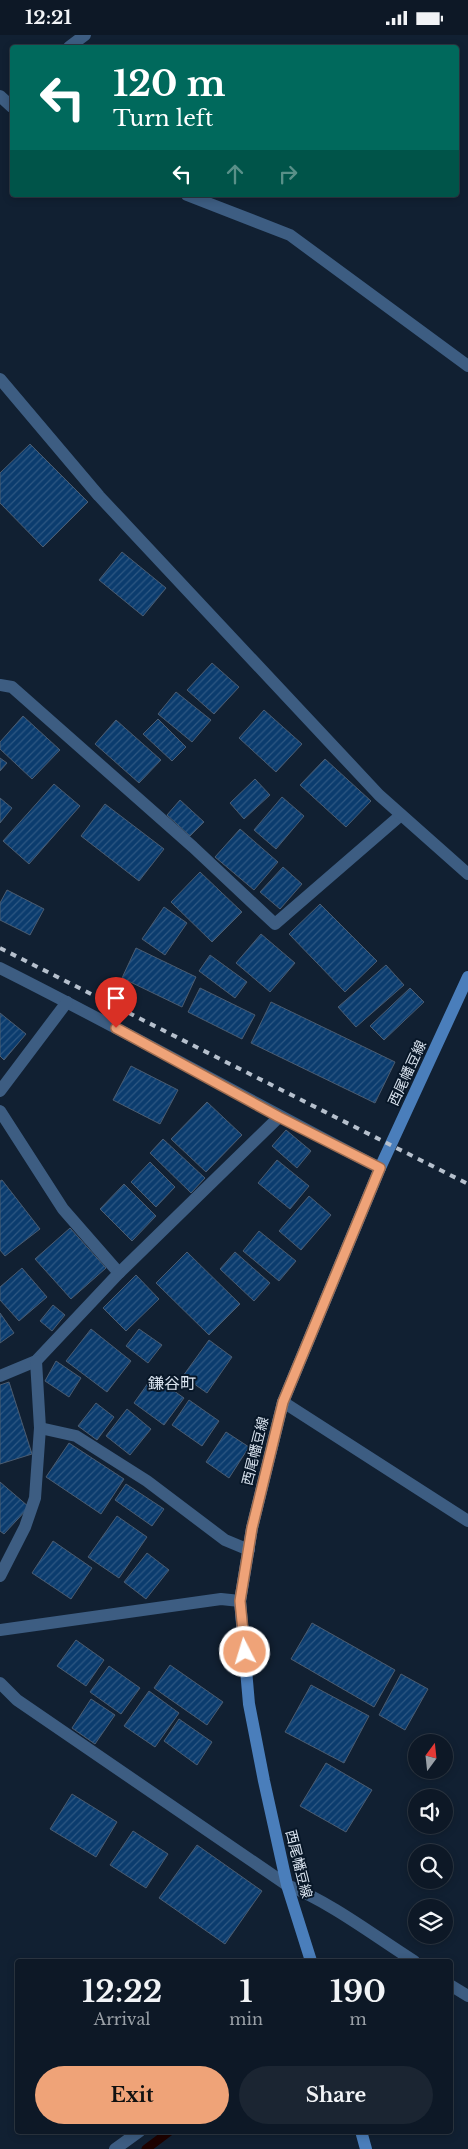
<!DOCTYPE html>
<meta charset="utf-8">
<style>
:root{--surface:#0d1826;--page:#1b2532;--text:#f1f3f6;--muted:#9aa0a7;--line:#2d3743;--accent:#efa378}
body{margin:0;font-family:"Libre Baskerville","Noto Sans JP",serif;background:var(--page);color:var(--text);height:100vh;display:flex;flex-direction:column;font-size:19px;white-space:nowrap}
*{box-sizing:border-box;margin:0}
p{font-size:16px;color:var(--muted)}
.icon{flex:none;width:28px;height:28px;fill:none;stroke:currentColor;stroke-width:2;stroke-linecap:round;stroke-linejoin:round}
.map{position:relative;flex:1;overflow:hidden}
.drawer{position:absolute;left:15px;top:1924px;width:438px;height:175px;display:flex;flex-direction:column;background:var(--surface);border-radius:5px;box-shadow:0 2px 8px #0003,0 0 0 1px var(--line)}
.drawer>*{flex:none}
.banner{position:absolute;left:10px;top:10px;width:449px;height:152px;border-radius:5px;box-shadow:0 2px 8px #0003,0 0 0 1px var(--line);background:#00695c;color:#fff;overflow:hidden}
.needle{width:32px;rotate:15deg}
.fabs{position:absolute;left:408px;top:1699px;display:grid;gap:10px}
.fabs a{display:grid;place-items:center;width:45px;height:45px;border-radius:50%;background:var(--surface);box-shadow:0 2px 8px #0003,0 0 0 1px var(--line);font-size:25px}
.pin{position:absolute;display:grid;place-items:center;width:42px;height:42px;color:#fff;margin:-51px -21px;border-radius:50% 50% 50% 0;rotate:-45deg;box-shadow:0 0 5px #0007}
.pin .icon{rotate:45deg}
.me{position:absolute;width:55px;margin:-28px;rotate:355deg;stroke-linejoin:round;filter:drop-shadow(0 0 4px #0008)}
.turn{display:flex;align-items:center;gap:18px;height:105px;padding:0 20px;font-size:22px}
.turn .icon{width:65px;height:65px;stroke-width:2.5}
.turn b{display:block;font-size:35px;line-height:42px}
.lanes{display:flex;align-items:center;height:48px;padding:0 20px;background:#0003;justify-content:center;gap:25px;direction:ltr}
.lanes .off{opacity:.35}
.eta{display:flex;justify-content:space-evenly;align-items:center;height:85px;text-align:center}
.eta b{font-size:30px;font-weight:800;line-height:35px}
.primary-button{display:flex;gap:10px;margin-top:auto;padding:10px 20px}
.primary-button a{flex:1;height:58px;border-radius:30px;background:var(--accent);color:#111;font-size:20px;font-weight:800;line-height:58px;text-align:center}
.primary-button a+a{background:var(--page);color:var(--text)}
.status{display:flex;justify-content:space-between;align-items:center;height:35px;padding:0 25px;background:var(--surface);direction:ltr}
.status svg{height:14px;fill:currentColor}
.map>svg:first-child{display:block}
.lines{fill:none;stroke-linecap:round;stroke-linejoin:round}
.stream{stroke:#1e0200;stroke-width:9}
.building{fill:url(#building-hatch);stroke:#4b5c71}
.service{stroke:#3d5d82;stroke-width:12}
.minor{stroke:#3d5d82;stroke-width:12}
.secondary{stroke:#4a7ebb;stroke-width:12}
.rail{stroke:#b6c0cd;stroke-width:4;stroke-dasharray:6 6;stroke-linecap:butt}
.route-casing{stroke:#9b6a4e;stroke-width:12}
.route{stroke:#efa378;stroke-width:9}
.labels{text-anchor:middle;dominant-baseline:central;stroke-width:4;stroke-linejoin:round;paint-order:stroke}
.street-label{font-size:14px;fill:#d9e3ef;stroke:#081728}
.quarter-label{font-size:16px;fill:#d9e3ef;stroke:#081728}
</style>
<div class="status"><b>12:21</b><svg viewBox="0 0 49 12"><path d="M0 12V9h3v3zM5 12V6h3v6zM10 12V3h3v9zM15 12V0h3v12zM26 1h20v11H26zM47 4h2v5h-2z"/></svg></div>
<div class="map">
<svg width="468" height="2114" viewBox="0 0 468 2114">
<defs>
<pattern id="building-hatch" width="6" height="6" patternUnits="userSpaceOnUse" patternTransform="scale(1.25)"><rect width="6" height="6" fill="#0b3c6e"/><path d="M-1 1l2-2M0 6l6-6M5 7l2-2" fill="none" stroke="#2e5883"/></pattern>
</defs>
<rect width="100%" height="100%" fill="#112032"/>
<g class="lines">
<polyline class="stream" points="146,2114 170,2096"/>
</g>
<g class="building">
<polygon points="30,409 88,467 43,512 0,468 0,438"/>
<polygon points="122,517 166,553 143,581 99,545"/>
<polygon points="212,628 239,652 214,679 187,655"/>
<polygon points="176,657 211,685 192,707 158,679"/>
<polygon points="264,675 302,709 276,737 239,703"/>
<polygon points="23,681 60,715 32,744 0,714 0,707"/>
<polygon points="158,684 186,712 172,726 143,699"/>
<polygon points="116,685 161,725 139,748 95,709"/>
<polygon points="0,723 7,728 0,736"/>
<polygon points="325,724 371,766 346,792 300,750"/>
<polygon points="255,744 270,760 244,784 230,768"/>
<polygon points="54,749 80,771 29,829 3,806"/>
<polygon points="282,762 304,781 276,814 254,795"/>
<polygon points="0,763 12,773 0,788"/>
<polygon points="180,765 204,787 190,801 167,780"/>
<polygon points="105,769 164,814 139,846 81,801"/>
<polygon points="240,794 278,827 254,855 215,822"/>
<polygon points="283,832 302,849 280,874 260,857"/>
<polygon points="200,837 242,877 212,907 171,867"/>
<polygon points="7,855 44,874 30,900 0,885 0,868"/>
<polygon points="320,869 377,926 345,957 289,899"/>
<polygon points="164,872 187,888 165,920 142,904"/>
<polygon points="261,899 295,928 270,957 236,928"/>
<polygon points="136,913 196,942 182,972 122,943"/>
<polygon points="210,920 247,947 235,963 199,936"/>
<polygon points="386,930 404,950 356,992 338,972"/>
<polygon points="200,953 255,980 242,1004 188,977"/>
<polygon points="410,953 424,967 384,1005 370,991"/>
<polygon points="271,967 395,1027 375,1068 251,1008"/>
<polygon points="0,978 26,999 4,1025 0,1021"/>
<polygon points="131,1031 178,1055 160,1089 113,1065"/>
<polygon points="207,1067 242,1100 206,1137 171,1104"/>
<polygon points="286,1095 311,1116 297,1133 272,1111"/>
<polygon points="163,1104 205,1143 191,1158 150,1118"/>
<polygon points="277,1125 309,1151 290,1174 258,1148"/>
<polygon points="150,1127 175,1152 156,1172 131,1147"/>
<polygon points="2,1145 40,1194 5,1221 0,1215 0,1146"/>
<polygon points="124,1149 156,1181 132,1206 100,1174"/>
<polygon points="309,1161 331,1180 301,1215 279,1196"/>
<polygon points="70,1193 106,1233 71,1264 35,1224"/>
<polygon points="259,1196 296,1226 279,1246 243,1216"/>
<polygon points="187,1217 240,1269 209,1300 156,1248"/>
<polygon points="235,1217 270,1248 254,1266 220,1234"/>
<polygon points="22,1233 47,1262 19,1286 0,1265 0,1252"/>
<polygon points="136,1240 159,1264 126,1296 103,1273"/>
<polygon points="53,1270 65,1280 52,1296 40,1286"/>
<polygon points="0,1278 14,1298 0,1308"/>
<polygon points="91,1294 131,1326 107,1357 66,1326"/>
<polygon points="139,1294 162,1310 148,1328 126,1311"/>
<polygon points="209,1305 232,1322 207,1358 183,1341"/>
<polygon points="56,1326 81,1343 69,1362 45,1346"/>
<polygon points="153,1341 184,1363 164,1390 134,1368"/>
<polygon points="9,1347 32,1419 0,1429 0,1350"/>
<polygon points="189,1365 219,1386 202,1411 172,1390"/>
<polygon points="96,1368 114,1382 97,1405 78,1391"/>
<polygon points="127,1374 151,1394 130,1420 106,1401"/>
<polygon points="226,1397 249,1412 229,1443 206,1427"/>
<polygon points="69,1408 124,1444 101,1479 46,1442"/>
<polygon points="0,1447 29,1472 4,1499 0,1496"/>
<polygon points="126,1449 164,1474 152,1491 115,1465"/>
<polygon points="117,1481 147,1502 119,1543 88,1522"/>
<polygon points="53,1506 92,1533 71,1564 32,1538"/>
<polygon points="147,1518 169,1535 146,1564 124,1547"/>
<polygon points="312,1588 395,1635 374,1672 291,1624"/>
<polygon points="76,1605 104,1625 86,1651 57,1631"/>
<polygon points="170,1630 223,1667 207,1690 154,1653"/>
<polygon points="109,1631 140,1653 121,1679 90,1657"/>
<polygon points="401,1639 428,1654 405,1695 379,1680"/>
<polygon points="311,1650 369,1681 344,1728 285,1697"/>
<polygon points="149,1656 179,1678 155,1712 124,1691"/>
<polygon points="91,1664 115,1680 95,1709 72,1693"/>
<polygon points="179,1684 212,1707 197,1730 164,1706"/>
<polygon points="326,1728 372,1755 346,1797 300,1771"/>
<polygon points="72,1759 117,1787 96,1822 50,1794"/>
<polygon points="133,1796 168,1819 146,1853 110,1830"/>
<polygon points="197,1810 262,1856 225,1909 159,1863"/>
</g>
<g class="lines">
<polyline class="service" points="0,650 12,652 193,812 275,889 401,780"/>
<g class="minor">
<polyline points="69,12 85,0"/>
<polyline points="0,61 12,72"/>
<polyline points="187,160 290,200 468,331"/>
<polyline points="0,344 99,461 379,760 468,839"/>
<path d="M0,933C128,997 253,1068 380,1133"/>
<polyline points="0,1056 67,967"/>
<polyline points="0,1076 63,1174 119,1238"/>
<polyline points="0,1341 36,1326 119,1238 279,1082"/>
<polyline points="283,1367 468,1486"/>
<polyline points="40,1393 76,1401 147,1446 225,1505 249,1515"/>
<polyline points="0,1541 25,1492 35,1463 40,1393 36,1326"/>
<polyline points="0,1595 221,1564 240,1566"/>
<path d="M0,1648L17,1665L287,1850C332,1868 373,1900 414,1926"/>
<polyline points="450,1950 468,1961"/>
<polyline points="115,2114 140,2096"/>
</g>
<g class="secondary">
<polyline points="311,1926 287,1850 264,1746 249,1669 240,1566 252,1493 283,1367 380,1133 468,942"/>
<polyline points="361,2096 366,2114"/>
</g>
<polyline class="rail" points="0,913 468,1149"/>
</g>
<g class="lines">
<defs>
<polyline id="route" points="116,993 279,1082 380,1133 283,1367 252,1493 240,1566 245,1617"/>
</defs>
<use href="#route" class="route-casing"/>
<use href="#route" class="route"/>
</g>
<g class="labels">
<g class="street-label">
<text transform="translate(407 1038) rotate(-65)">西尾幡豆線</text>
<text transform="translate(255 1416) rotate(-76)">西尾幡豆線</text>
<text transform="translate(299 1829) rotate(76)">西尾幡豆線</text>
</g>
<g class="quarter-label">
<text x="172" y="1348">鎌谷町</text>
</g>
</g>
</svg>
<div class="fabs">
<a><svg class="needle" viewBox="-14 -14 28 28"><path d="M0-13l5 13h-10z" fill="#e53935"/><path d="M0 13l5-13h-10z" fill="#9aa0a7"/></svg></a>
<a><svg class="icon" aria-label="sound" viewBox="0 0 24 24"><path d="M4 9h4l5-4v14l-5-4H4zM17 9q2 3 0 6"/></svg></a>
<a><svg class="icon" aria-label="search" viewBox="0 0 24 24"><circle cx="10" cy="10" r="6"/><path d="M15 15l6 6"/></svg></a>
<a><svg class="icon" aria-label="layers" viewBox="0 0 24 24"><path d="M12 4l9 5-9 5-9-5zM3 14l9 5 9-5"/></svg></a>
</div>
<div class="pin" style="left:116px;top:993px;background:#d93025"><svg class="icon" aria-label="arrive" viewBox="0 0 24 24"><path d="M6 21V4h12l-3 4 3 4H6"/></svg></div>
<svg class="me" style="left:245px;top:1617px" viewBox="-20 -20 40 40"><circle r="17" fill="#efa378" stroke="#fff" stroke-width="3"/><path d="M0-11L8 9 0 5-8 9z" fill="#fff"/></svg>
<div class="banner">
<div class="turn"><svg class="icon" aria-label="left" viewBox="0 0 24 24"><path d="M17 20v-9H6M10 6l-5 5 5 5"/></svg><div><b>120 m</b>Turn left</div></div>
<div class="lanes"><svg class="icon" aria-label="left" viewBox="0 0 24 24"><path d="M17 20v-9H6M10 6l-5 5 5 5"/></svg><svg class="icon off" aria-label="ahead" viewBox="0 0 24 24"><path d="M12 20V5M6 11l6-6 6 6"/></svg><svg class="icon off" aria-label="right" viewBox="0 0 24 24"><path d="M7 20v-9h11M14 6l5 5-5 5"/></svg></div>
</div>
<section class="drawer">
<div class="eta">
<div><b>12:22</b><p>Arrival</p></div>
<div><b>1</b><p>min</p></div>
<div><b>190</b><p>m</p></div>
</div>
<div class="primary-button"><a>Exit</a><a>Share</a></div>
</section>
</div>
